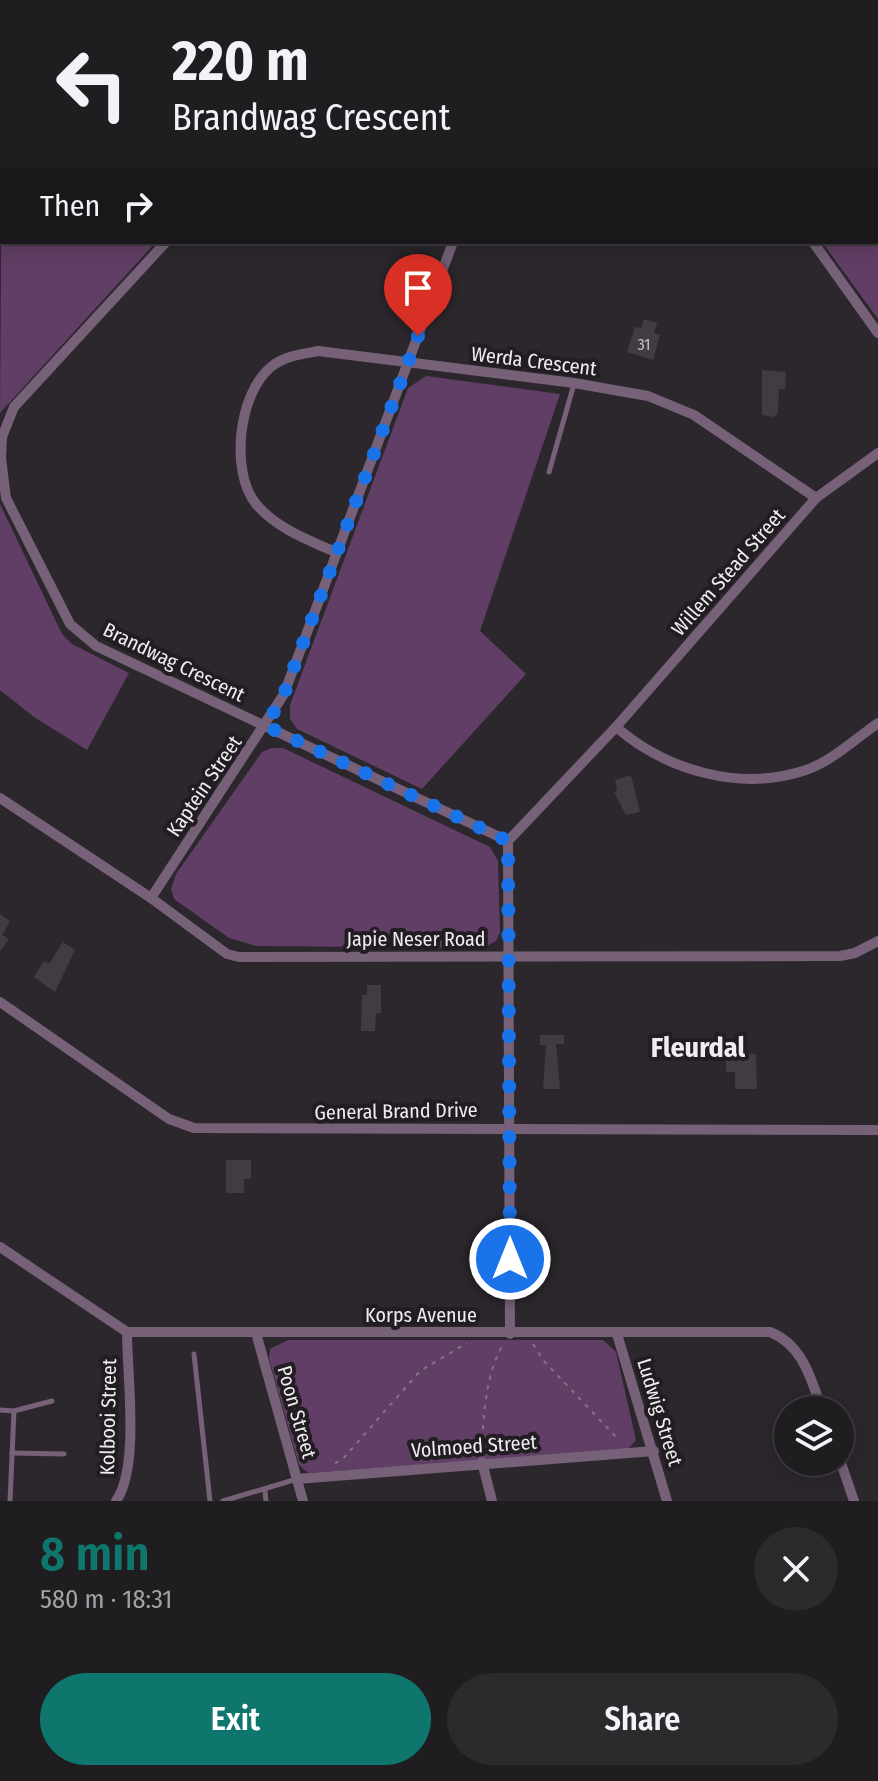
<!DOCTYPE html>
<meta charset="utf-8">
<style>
:root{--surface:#201d21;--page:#2d2a2e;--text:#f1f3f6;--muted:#a2a2a5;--line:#3d3b3f;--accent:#0f766e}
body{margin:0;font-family:"Fira Sans Condensed",sans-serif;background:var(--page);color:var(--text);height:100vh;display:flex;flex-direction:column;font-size:30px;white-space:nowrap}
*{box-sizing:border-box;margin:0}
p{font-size:26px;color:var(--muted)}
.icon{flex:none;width:44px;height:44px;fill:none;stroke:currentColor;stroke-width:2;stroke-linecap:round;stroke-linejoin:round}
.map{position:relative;height:1501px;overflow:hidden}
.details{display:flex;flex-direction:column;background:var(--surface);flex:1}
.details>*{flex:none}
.banner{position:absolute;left:0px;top:0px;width:878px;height:244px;box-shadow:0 4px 20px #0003,0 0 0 2px var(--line);background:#201d21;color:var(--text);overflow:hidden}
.fabs{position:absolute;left:774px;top:1396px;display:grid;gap:16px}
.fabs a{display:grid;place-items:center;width:80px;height:80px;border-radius:50%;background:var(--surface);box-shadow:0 4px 20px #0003,0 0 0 2px var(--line);font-size:40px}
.pin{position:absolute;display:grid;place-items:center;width:68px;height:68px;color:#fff;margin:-82px -34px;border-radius:50% 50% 50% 0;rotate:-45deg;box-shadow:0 0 8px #0007}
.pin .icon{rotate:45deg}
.me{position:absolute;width:88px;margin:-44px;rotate:0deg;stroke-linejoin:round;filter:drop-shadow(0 0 6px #0008)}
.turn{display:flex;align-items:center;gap:28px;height:168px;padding:0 40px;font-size:36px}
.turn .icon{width:104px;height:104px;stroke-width:2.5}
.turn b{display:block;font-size:56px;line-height:68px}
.then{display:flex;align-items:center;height:76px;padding:0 40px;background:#0003;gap:16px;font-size:30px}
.round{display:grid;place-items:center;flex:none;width:84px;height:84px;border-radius:42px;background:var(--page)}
.summary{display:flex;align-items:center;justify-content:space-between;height:136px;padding:0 40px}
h1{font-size:48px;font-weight:600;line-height:60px;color:var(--accent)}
.action{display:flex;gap:16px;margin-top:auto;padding:16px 40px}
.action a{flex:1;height:92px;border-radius:48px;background:var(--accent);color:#fff;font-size:32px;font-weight:600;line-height:92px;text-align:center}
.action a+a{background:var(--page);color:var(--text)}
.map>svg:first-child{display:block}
.green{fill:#613e65}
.building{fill:#403c41}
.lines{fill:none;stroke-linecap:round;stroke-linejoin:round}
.path{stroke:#7c797d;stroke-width:2;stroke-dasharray:4 6;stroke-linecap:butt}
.lane{stroke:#766178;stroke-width:5}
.street{stroke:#766178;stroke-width:10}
.route{stroke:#1a73e8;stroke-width:14;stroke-dasharray:0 25.2}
.labels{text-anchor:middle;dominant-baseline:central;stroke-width:8;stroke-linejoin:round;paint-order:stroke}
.number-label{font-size:16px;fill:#c4c1c4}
.street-label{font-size:20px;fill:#f0edf0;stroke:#221d22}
.district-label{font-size:28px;font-weight:bold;fill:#f0edf0;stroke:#221d22}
</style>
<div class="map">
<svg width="878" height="1501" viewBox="0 0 878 1501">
<rect width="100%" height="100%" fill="#2b272c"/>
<g class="green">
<polygon points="30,0 541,0 544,2 30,2"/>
<polygon points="876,113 878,114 878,319 822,242 876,242"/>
<polygon points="2,126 2,242 156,242 0,413"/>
<polygon points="426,376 560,394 480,631 526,674 422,789 297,729 290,719 290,705 408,388"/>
<polygon points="0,504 62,634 72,644 129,673 87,750 34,717 0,690"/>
<polygon points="271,748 283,748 490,847 498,861 500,932 496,941 483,948 256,946 229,938 174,899 171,889 176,874 262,752"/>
<polygon points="288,1340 603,1340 616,1352 636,1440 627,1450 308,1473 299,1465 269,1359 270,1349"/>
</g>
<g class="building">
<polygon points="644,319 657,323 654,333 660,335 653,360 627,352 635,327 641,328"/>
<polygon points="762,370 786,372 785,389 779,389 778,413 773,417 762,415"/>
<polygon points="631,775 640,812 626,815 614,792 617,790 615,780"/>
<polygon points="0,914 10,921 2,935 9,939 0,952"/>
<polygon points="63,942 75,950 55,992 34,977 44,961 49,964"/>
<polygon points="367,985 381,985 381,1013 376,1013 375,1031 361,1031 362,995 367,995"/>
<polygon points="540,1035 564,1035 564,1044 556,1044 560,1089 543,1089 546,1045 540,1045"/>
<polygon points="726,1042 741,1042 741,1054 756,1054 757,1089 735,1089 735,1072 726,1072"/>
<polygon points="226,1160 251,1160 251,1179 244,1179 244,1193 226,1193"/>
</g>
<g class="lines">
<g class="path">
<polyline points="533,1344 543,1360 619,1440"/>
<path d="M482,1449C483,1416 486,1372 504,1343"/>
<polyline points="335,1463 342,1460 420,1371 467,1343"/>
</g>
<g class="lane">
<polyline points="549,472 574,384"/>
<polyline points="194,1354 210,1501"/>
<polyline points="0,1410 14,1411 52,1401"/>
<polyline points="12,1453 64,1454"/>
<polyline points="265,1491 266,1501"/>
<polyline points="10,1501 14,1411"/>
<polyline points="223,1501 297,1479"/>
</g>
<g class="street">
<polyline points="807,0 813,2"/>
<polyline points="876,23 878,23"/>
<polyline points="166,242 14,407 2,437 1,458 6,498 70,624 96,646 508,841"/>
<polyline points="813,242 878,333"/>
<path d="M335,552C308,540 276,528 256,504C230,472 238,394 271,367C284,356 302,354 318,351L574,383L648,396L694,415L816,498"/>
<path d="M616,727C667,771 741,792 806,770C832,761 855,739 878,723"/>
<polyline points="0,798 151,898 227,954 239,957 840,956 855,953 878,941"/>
<polyline points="151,898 284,694 453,242"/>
<polyline points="0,1002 169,1119 194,1128 878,1130"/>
<path d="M0,1247L127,1332H770C803,1345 811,1379 822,1410"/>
<polyline points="256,1333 303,1501"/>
<polyline points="510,1334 508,841 616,727 816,498 878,453"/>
<polyline points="617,1334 667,1501"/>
<polyline points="840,1460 854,1501"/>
<polyline points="482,1462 492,1501"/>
<polyline points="297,1479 654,1451"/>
<path d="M116,1501C140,1467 127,1375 127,1332"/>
</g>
</g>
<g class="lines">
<polyline class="route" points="418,336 284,694 266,726 508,841 510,1259"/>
</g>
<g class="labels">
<g class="number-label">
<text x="644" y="344">31</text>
</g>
<g class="street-label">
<text transform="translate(534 361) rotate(7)">Werda Crescent</text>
<text transform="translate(728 572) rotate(-49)">Willem Stead Street</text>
<text transform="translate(174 662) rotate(26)">Brandwag Crescent</text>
<text transform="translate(204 786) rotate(-56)">Kaptein Street</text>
<text x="416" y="939">Japie Neser Road</text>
<text transform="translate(396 1111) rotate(-1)">General Brand Drive</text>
<text x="421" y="1315">Korps Avenue</text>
<text transform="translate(297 1412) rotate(74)">Poon Street</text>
<text transform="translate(660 1412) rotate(73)">Ludwig Street</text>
<text transform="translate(108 1417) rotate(-89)">Kolbooi Street</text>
<text transform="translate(474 1446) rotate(-4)">Volmoed Street</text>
</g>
<g class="district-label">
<text x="698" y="1047">Fleurdal</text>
</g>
</g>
</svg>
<div class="fabs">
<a><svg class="icon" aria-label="layers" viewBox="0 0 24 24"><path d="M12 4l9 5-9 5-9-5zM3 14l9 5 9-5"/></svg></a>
</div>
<div class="pin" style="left:418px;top:336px;background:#d93025"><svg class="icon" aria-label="arrive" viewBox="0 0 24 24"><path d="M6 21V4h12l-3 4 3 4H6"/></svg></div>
<svg class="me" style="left:510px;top:1259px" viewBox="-20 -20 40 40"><circle r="17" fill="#1a73e8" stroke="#fff" stroke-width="3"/><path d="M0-11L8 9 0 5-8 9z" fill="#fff"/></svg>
<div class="banner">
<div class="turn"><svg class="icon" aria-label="left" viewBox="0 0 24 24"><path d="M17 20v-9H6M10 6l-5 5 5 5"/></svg><div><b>220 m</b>Brandwag Crescent</div></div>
<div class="then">Then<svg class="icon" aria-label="right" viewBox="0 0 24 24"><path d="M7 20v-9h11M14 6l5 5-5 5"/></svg></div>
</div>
</div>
<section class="details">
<div class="summary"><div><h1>8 min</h1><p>580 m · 18:31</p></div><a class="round"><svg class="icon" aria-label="close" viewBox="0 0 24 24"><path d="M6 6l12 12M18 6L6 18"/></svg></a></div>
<div class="action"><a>Exit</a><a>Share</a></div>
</section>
